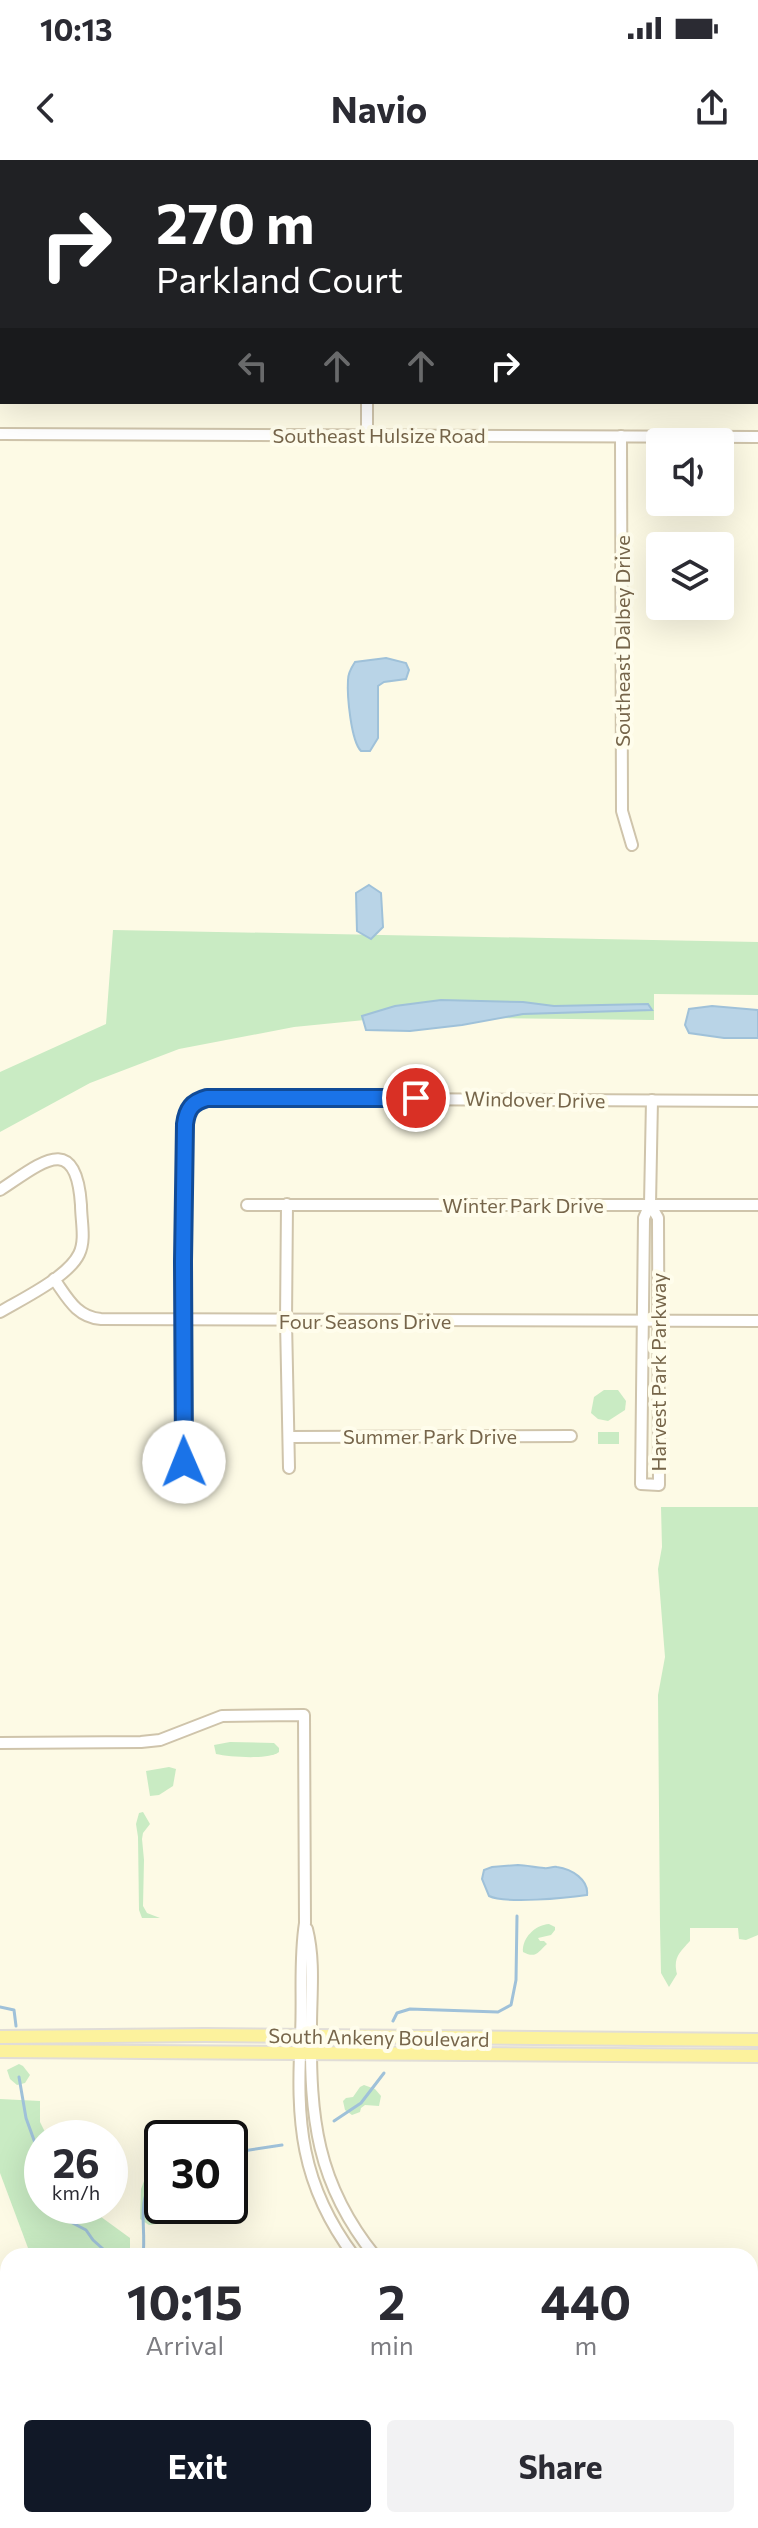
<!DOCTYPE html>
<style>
:root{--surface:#fff;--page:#f2f2f3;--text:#2b2b33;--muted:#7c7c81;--accent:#111827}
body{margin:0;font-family:Commissioner,sans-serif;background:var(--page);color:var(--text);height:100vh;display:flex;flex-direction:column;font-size:30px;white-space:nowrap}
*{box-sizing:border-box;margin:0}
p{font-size:26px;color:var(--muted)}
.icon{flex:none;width:44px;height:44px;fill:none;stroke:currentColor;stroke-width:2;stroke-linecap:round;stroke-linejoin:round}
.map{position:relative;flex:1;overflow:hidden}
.details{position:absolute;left:0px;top:2088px;width:758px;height:280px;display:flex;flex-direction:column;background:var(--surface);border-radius:24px 24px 0 0;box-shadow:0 8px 32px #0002}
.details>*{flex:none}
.banner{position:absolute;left:0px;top:0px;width:758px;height:244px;box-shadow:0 8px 32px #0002;background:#202124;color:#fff;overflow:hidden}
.fabs{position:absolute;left:646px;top:268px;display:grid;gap:16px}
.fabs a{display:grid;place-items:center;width:88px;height:88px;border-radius:8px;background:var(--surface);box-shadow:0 8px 32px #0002;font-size:40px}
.speed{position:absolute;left:24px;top:1960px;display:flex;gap:16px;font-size:40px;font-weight:700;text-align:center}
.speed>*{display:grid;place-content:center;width:104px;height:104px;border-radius:50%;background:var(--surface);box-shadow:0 8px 32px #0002;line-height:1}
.speed small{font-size:20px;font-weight:400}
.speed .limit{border:4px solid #111;border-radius:12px;background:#fff;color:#111}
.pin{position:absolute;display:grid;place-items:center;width:68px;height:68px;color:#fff;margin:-34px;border:4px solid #fff;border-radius:50%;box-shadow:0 2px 8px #0007}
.me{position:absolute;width:88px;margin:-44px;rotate:359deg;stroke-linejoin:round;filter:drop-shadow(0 0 6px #0008)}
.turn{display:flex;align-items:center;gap:28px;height:168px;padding:0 24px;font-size:36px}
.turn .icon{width:104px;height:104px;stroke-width:2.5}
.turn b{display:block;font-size:56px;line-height:68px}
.lanes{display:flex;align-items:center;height:76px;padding:0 24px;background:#0003;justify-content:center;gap:40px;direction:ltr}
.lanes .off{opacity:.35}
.eta{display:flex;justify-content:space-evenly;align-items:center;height:136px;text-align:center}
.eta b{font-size:48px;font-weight:700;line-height:56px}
.action{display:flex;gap:16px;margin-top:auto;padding:16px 24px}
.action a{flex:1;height:92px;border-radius:8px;background:var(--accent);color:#fff;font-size:32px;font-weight:700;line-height:92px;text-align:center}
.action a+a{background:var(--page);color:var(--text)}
.status{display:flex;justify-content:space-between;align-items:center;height:56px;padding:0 40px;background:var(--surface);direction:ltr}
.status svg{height:22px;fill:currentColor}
header{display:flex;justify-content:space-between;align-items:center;height:104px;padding:0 24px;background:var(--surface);font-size:36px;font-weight:700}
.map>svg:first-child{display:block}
.green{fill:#c9ebc3}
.water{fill:#b9d4e7;stroke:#9fc1d9;stroke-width:2}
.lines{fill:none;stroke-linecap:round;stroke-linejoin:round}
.stream{stroke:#9fc1d9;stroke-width:3}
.minor-casing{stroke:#cfc4ab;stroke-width:14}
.major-casing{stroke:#e1ddd7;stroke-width:16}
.minor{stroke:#fff;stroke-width:10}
.major{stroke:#fcf29d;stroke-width:12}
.route-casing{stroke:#114b97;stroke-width:20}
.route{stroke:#1a73e8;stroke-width:14}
.labels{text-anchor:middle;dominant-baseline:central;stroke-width:8;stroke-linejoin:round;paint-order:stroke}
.street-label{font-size:20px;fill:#76654a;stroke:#fffdec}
</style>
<div class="status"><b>10:13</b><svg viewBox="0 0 49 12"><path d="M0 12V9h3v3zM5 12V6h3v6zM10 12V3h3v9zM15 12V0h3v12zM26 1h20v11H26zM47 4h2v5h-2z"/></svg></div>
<header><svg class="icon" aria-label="back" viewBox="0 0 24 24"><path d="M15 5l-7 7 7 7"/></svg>Navio<svg class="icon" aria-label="share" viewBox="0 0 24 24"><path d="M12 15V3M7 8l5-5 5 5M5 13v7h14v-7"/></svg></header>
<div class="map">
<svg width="758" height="2368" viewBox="0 0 758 2368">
<rect width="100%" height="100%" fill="#fdfae5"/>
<g class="green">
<polygon points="0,0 132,0 132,2 2,2 2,84 0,84"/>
<rect x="526" y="0" width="139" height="2"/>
<polygon points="113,770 758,782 758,835 654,834 654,860 395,857 294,867 179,889 90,923 0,972 0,912 106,864"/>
<polygon points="604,1230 618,1230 626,1241 625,1250 608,1261 598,1259 591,1253 594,1237"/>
<rect x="598" y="1272" width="21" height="12"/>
<path d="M661,1347H758V1775L746,1780L739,1779L738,1768H690V1781C679,1793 673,1798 677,1814L669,1827L661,1813L660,1766L658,1535L665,1497L658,1409L662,1387Z"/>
<path d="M230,1582L274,1583L279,1588V1592C269,1600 230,1597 216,1594L214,1585Z"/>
<polygon points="169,1607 176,1609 173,1626 159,1635 150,1636 146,1611"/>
<polygon points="143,1652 150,1664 143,1673 142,1679 144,1700 143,1746 147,1753 160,1758 142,1758 139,1750 138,1677 136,1664 139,1653"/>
<path d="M549,1764L555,1767V1770L551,1775L538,1778L540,1781H544L547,1784C538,1792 536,1799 523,1792C522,1778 535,1765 549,1764Z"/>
<polygon points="19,1904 23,1906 30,1915 25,1923 17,1925 10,1919 7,1910"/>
<polygon points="364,1925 375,1929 381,1936 379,1946 365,1945 361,1948 360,1952 352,1955 345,1950 343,1941 346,1938 353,1937 360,1927"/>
<polygon points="0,1939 40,1941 40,1962 48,1978 42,1978 42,2046 86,2046 130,2078 130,2096 31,2096 0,2013"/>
<polygon points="162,1996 160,2056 156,2064 149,2065 140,2059 141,2029 152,2000"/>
<rect x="0" y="2274" width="6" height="57"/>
</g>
<g class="water">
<path d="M386,498L406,503L409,510L406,519L384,522L378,526V578L370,591H361C351,581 347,536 348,520C348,513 351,508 355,502Z"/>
<polygon points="369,725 381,733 383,767 371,779 357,771 356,733"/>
<polygon points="441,840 523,842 554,846 648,844 652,850 523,854 462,865 410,871 366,870 362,856 395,846"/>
<polygon points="712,846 758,850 758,878 724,878 689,873 685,865 689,849"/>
<path d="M518,1705C527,1705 536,1708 544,1708C548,1709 553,1706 557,1707C572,1709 589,1720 587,1735C567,1738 505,1744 489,1736L482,1719L484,1710L492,1707Z"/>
</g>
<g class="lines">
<g class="stream">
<polyline points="0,1847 14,1850 16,1866"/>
<polyline points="393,1861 397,1853 410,1849 498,1852 511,1845 516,1820 517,1756"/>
<polyline points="19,1917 26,1958 39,1994 38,2014 42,2025"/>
<polyline points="334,1961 361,1943 384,1913"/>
<polyline points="230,1993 282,1985"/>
<polyline points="53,2046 63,2058 86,2070 93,2080 111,2096"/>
<path d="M143,2096C147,2062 133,2036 162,2013"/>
<polyline points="195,2368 197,2360"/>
</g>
<defs>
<g id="minor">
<polyline points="366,0 366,2"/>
<polyline points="367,242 367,274"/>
<polyline points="0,274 758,277"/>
<polyline points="621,276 622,651 632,685"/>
<path d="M0,1030C40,1004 76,970 81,1045C81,1061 86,1080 79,1094C68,1117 22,1139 0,1152"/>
<polyline points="287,1044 286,1161 289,1308"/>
<polyline points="650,1044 658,1058 659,1325 641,1324 644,1058 650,1044 652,940"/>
<polyline points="247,1045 758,1045"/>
<path d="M54,1119C67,1137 76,1157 101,1159L758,1161"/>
<polyline points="289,1277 571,1276"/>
<path d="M184,1302L183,1101L185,964C187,949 192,942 207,938L758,941"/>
<path d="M0,1583L141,1582L160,1580L222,1556L304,1555L305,1763C299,1801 303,1837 301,1874C296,1961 300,2024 354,2096"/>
<path d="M307,1769C315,1801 311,1834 311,1867C310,1957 316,2023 375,2096"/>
<polyline points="488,2360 489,2368"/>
<polyline points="505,2360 505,2368"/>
</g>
<g id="major">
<polyline points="0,1877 205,1875 758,1880"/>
<polyline points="0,1891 758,1896"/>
</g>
</defs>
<use href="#minor" class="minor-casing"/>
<use href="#major" class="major-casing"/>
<use href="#minor" class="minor"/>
<use href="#major" class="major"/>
</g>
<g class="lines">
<defs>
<path id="route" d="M184,1302L183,1101L185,964C187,949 192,942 207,938H416"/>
</defs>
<use href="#route" class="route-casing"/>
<use href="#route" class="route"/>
</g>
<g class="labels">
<g class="street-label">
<text x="379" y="275">Southeast Hulsize Road</text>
<text transform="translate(622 481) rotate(-90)">Southeast Dalbey Drive</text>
<text transform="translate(535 939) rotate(1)">Windover Drive</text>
<text x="523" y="1045">Winter Park Drive</text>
<text x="365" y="1161">Four Seasons Drive</text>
<text transform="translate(658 1212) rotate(-90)">Harvest Park Parkway</text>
<text x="430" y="1276">Summer Park Drive</text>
<text transform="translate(379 1877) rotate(1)">South Ankeny Boulevard</text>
</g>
</g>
</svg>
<div class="fabs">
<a><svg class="icon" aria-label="sound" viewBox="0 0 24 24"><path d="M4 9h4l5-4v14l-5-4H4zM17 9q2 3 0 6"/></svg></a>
<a><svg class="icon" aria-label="layers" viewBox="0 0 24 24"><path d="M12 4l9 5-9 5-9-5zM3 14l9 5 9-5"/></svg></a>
</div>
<div class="speed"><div>26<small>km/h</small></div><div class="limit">30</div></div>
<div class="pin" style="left:416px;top:938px;background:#d93025"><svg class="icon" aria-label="arrive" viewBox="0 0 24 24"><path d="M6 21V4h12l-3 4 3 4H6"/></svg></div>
<svg class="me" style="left:184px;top:1302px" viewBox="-20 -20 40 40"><circle r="19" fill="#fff"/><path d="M0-13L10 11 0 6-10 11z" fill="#1a73e8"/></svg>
<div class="banner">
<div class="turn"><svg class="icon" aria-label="right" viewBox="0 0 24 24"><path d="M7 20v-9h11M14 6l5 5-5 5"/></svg><div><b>270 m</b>Parkland Court</div></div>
<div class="lanes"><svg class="icon off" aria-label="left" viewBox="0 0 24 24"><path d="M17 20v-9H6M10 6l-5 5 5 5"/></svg><svg class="icon off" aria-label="ahead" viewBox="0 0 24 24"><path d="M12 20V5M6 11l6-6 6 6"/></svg><svg class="icon off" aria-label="ahead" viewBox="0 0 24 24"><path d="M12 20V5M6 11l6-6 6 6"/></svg><svg class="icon" aria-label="right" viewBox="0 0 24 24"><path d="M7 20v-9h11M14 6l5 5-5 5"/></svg></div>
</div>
<section class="details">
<div class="eta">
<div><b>10:15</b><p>Arrival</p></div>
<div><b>2</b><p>min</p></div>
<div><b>440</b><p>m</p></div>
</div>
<div class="action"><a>Exit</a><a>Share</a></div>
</section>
</div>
